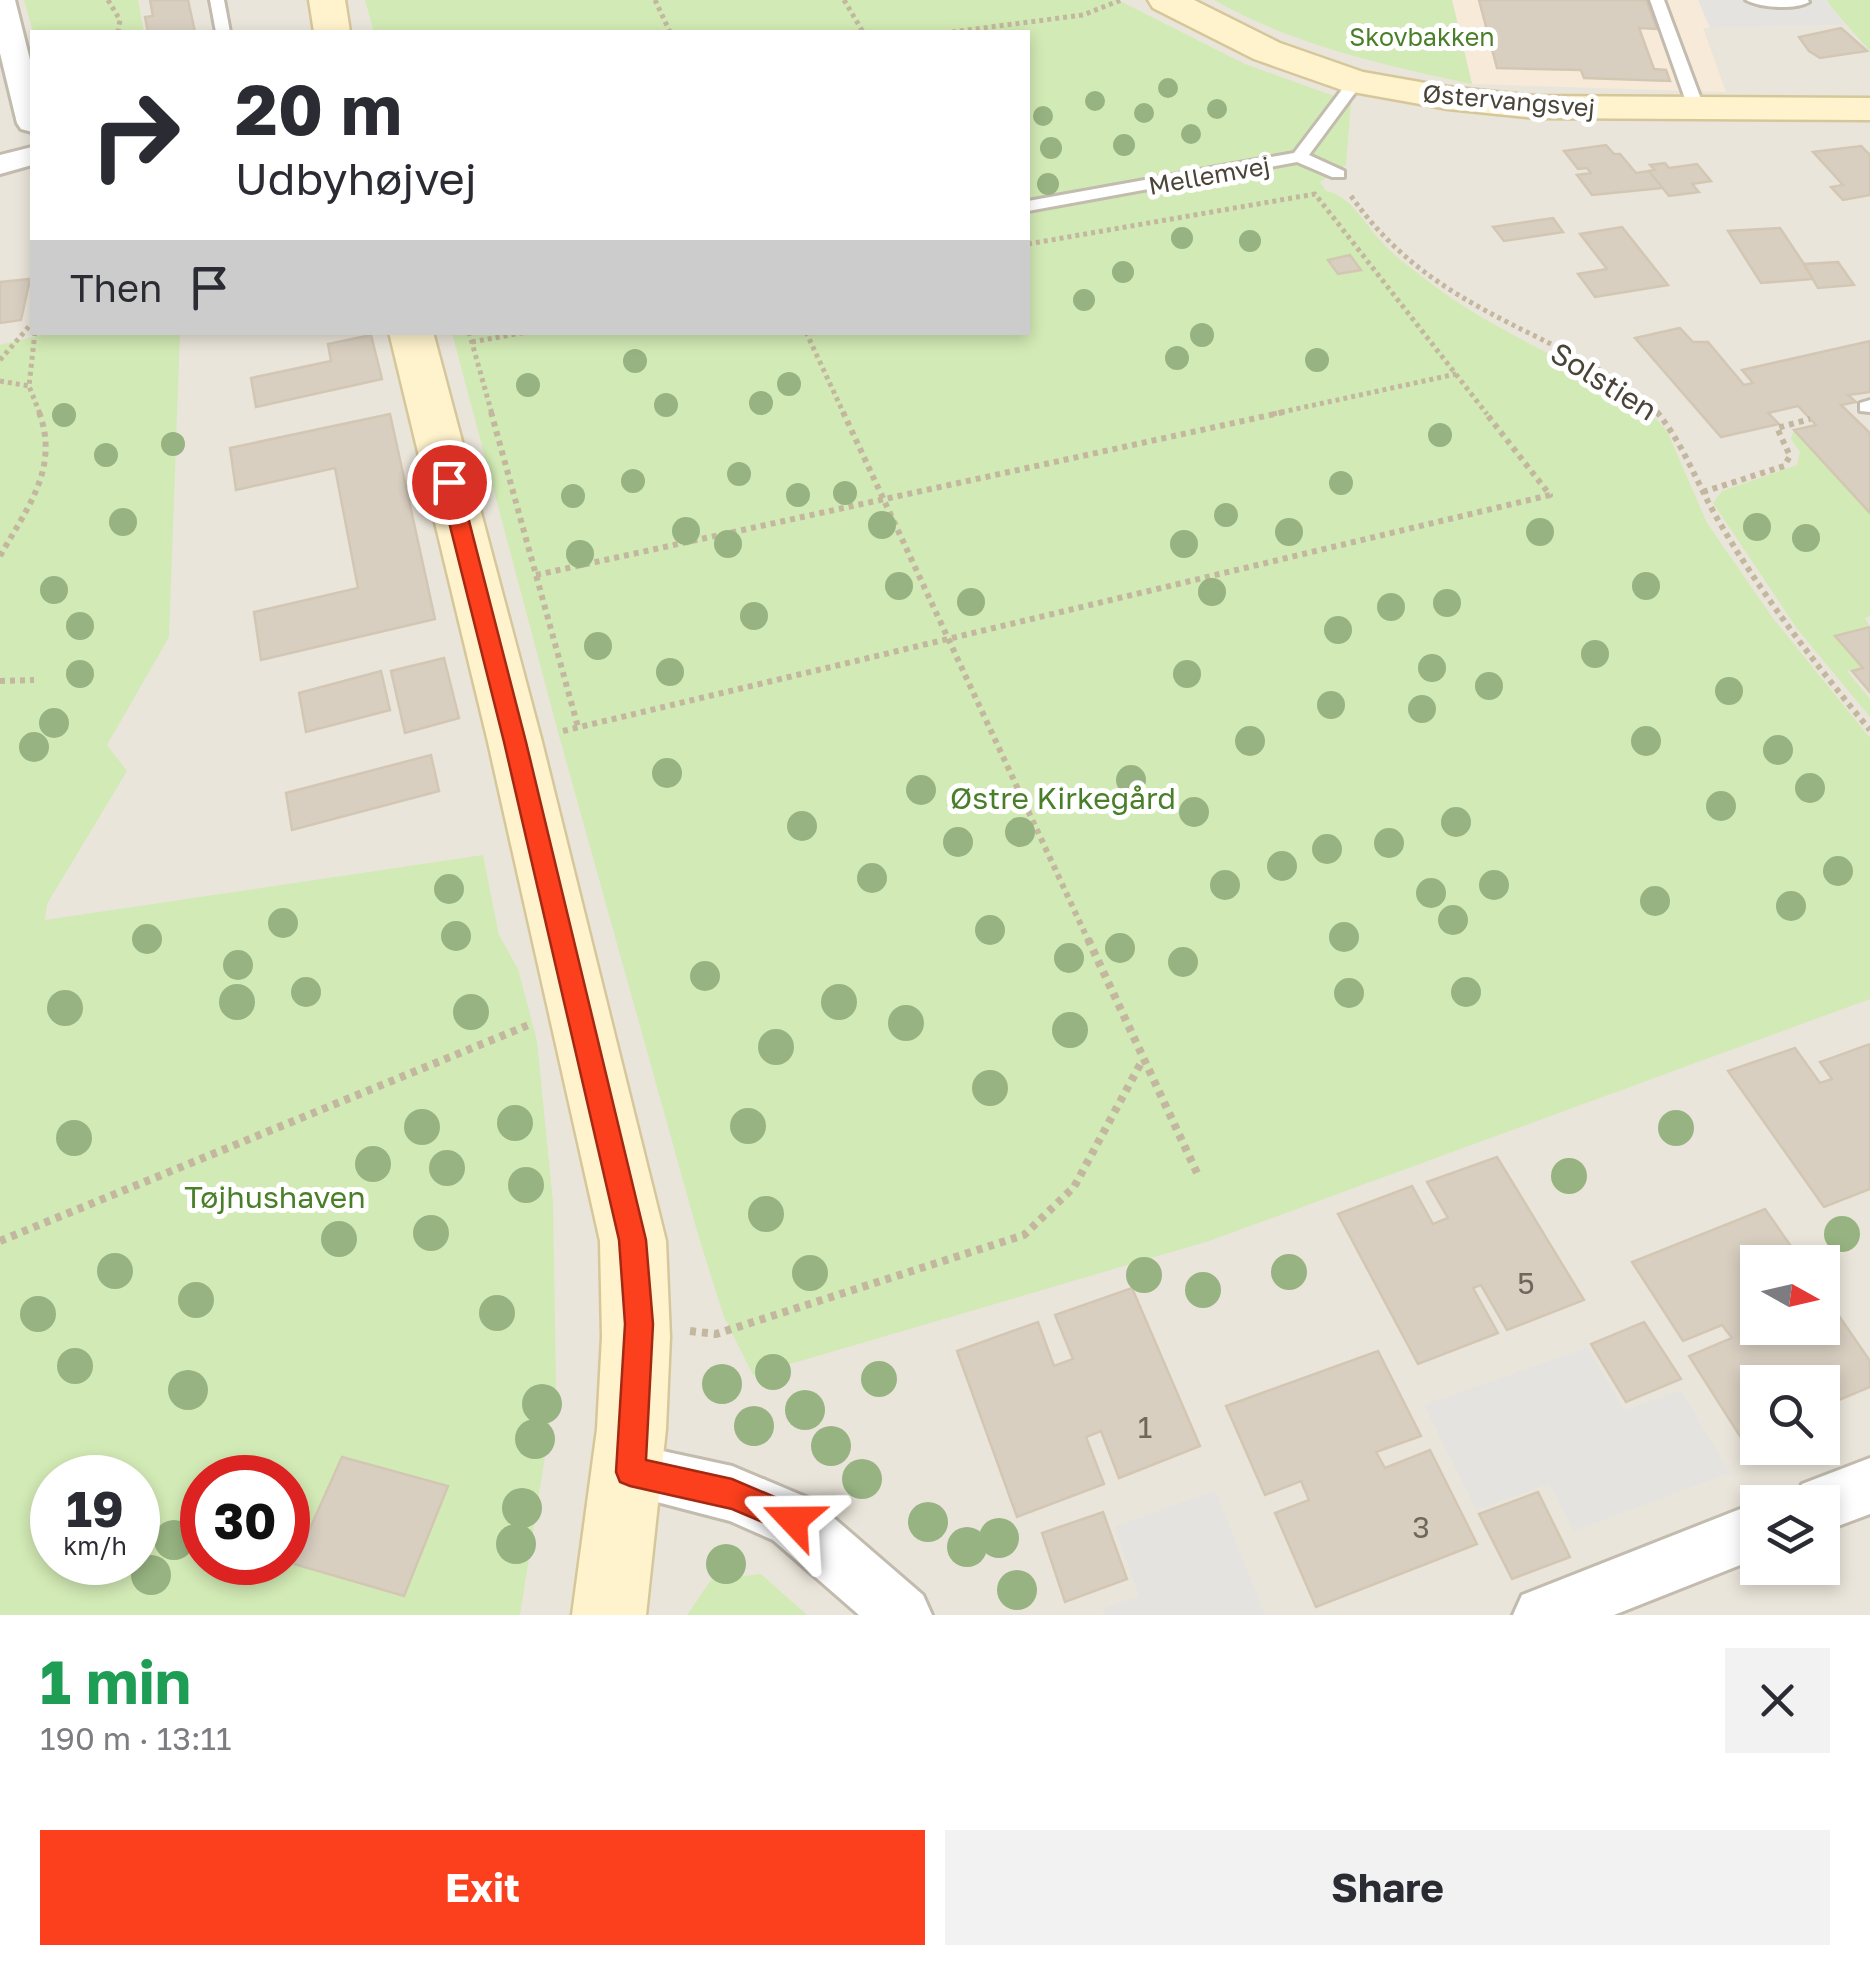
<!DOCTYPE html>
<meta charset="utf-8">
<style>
:root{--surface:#fff;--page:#f2f2f3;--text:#2b2b33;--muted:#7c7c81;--accent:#fc3f1d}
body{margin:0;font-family:"Golos Text",sans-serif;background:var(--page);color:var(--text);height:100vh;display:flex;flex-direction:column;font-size:38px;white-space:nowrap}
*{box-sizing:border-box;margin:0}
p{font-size:32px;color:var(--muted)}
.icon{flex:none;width:55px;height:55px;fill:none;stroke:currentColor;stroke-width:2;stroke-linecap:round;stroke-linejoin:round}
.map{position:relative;height:1615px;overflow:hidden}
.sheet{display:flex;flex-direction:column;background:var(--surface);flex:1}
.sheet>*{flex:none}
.guide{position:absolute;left:30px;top:30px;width:1000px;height:305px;border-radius:0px;box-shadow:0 5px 15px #0003;background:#fff;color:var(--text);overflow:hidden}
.needle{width:65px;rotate:98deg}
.controls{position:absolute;left:1740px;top:1245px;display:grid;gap:20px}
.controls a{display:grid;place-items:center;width:100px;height:100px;border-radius:0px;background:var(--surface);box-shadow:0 5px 15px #0003;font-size:50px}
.speed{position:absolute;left:30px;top:1455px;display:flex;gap:20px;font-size:50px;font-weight:700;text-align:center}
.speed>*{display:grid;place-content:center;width:130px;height:130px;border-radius:50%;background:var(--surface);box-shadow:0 5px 15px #0003;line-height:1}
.speed small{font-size:25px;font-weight:400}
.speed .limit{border:15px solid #d22;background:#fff;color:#111}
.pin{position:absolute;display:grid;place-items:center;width:85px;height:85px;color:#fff;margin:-42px;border:5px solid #fff;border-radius:50%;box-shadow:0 2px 10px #0007}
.me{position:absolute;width:110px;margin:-55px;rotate:293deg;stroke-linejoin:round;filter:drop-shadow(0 0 8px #0008)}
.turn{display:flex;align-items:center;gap:35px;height:210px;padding:0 40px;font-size:45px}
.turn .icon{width:130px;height:130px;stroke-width:2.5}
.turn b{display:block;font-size:70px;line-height:85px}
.then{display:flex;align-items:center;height:95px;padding:0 40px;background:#0003;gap:20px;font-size:38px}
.round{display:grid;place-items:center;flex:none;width:105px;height:105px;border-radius:0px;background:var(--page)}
.overview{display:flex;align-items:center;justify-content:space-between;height:170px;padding:0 40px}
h1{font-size:60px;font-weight:700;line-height:75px;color:#1e9e55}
.action{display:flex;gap:20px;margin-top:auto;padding:20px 40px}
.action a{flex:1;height:115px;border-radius:0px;background:var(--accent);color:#fff;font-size:40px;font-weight:700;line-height:115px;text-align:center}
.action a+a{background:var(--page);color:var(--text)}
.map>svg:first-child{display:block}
.residential{fill:#eae5da;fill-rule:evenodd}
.commercial{fill:#f7ead8}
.green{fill:#d2eab5;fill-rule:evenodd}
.parking{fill:#e5e3e0}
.building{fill:#d8cfc1;stroke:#d3c7b4;stroke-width:2.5}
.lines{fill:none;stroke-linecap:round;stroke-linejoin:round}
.lane-casing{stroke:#c2bbae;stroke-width:6}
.street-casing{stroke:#c2bbae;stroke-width:6}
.secondary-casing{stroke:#d6c79b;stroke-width:5}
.path-far2{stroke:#c4b79f;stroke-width:5;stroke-dasharray:4 4;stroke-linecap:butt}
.path-far1{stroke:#c4b79f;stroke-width:6;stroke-dasharray:5 5;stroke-linecap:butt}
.path{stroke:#c4b79f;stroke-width:8;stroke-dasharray:6 6;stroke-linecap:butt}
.lane{fill:#fff;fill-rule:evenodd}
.street{fill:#fff;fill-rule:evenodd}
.secondary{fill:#fff3cd;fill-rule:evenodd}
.tree{fill:#97b381}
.route{fill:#fc3f1d;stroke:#a42913;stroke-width:2.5}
.labels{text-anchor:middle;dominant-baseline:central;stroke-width:10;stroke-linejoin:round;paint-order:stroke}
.far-park-label{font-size:25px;fill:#4a7f2a;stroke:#fff}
.far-street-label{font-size:25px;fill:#4b4439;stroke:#fff}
.street-label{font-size:30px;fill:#4b4439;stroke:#fff}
.park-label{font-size:30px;fill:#4a7f2a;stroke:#fff}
.near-number-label{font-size:30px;fill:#6e675b}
</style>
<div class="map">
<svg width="1870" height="1615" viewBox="0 0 1870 1615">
<rect width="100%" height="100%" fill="#f6f3ec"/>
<path class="residential" d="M0,0H1870V1615H0ZM32,32H1028V332H32ZM1758,1262H1822V1328H1758ZM1758,1382H1822V1448H1758ZM52,1478H138V1562H52ZM202,1478H288V1562H202ZM1758,1502H1822V1568H1758Z"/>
<polygon class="commercial" points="1452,0 1826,0 1845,25 1703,28 1726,92 1472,84"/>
<g class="green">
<polygon points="24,0 138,0 144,32 33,32"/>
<path d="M365,0H1118L1245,64L1351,102L1346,165L1320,182L1326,191C1351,196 1364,223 1381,241C1394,256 1412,269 1428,281C1499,337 1586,364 1657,420L1667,431L1707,523L1772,617L1870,738V999L1209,1241L753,1375L724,1317L699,1238L558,732L452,333L1028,332V32H374Z"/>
<path d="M1214,0H1452L1472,84C1383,65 1294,45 1214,0Z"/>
<polygon points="1827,0 1870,0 1870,51 1830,6"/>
<path d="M50,333H180L169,637L107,745L127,771L47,904L45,920L483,855L499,935L518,969L537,1041L553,1202L556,1386L520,1615H0V345ZM52,1478H138V1562H52ZM202,1478H288V1562H202Z"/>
<polygon points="1794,430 1870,513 1870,616 1865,618 1870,627 1836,636 1863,668 1847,671 1870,699 1870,717 1798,630 1713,503 1722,491 1797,465 1800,452 1791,439"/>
<polygon points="761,1574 807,1615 687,1615 711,1580"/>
</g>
<g class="parking">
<polygon points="1698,0 1826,0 1845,25 1710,28"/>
<polygon points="1588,1347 1624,1410 1681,1390 1730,1473 1574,1531 1549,1484 1476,1510 1424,1405"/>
<polygon points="1215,1490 1265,1615 1106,1615 1103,1609 1139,1595 1114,1527"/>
</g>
<g class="building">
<polygon points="150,0 188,0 195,32 148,32 145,17 153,16"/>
<polygon points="1479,0 1646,0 1657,29 1639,28 1654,69 1666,70 1670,81 1584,78 1581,70 1497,68"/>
<polygon points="1841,28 1867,51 1820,58 1809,51 1799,37"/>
<polygon points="1606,145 1614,154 1620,154 1636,173 1649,171 1663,188 1592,195 1577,175 1591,173 1587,168 1578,169 1564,151"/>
<polygon points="1861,146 1870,155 1870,195 1843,200 1831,187 1843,185 1813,152"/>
<polygon points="1665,163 1669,168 1697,164 1711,181 1692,184 1699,192 1669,196 1649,171 1655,170 1650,165"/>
<polygon points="1553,218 1563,232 1504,241 1493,227"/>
<polygon points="1622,227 1668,285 1595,297 1578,274 1607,269 1580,234"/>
<polygon points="1780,228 1804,264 1813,279 1761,283 1728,231"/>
<polygon points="1350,255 1361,270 1338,274 1328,260"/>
<polygon points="1838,262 1854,285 1818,288 1804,264"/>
<polygon points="30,279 21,320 0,323 0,282"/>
<polygon points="1680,328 1693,342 1708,342 1744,385 1753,383 1742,370 1870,341 1870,392 1848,395 1856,402 1841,405 1870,433 1870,513 1794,430 1816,425 1798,406 1768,413 1779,424 1721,437 1635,338"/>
<polygon points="371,335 382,379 256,407 251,378 331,361 328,344"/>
<polygon points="390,414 435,619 261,660 254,612 358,588 335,468 236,490 230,448"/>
<polygon points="1870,627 1870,692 1852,671 1863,668 1835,636"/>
<polygon points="444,658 459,718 405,733 391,671"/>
<polygon points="381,671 390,710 306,732 299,693"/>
<polygon points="431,755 439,791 292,830 286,793"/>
<polygon points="1870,1044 1870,1189 1824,1207 1728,1071 1795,1048 1820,1083 1832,1079 1820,1062"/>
<polygon points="1497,1157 1584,1300 1507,1330 1481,1285 1473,1288 1498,1333 1418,1364 1338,1214 1412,1186 1433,1224 1448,1218 1427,1182"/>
<polygon points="1765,1209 1802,1262 1758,1262 1758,1328 1822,1328 1822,1302 1828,1300 1870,1361 1870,1387 1822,1407 1822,1382 1758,1382 1758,1434 1743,1441 1689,1356 1732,1338 1722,1325 1683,1341 1632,1262"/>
<polygon points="1132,1288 1200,1446 1119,1478 1101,1431 1086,1437 1104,1484 1017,1517 957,1351 1038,1322 1054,1366 1073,1359 1055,1315"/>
<polygon points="1644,1322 1681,1379 1626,1402 1591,1344"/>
<polygon points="1378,1351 1421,1436 1376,1452 1385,1468 1430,1450 1477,1544 1316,1607 1275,1513 1309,1500 1301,1481 1265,1495 1226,1406"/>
<polygon points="342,1457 448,1486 404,1596 294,1564"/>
<polygon points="1538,1492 1570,1557 1512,1579 1479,1514"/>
<polygon points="1103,1512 1127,1579 1065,1602 1042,1533"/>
</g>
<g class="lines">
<defs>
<g id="lane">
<polygon points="210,0 224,0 230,32 216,32"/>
<polygon points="1650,0 1664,0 1705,110 1703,113 1689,110"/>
<path d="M1746,0H1808L1809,2C1795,10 1760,8 1746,0Z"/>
<polygon points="1355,77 1363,82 1309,155 1344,171 1344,177 1332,177 1297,162 1028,211 1028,201 1294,153 1350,79"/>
<polygon points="1870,400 1870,412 1860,411 1860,403"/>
</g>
<g id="street">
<polygon points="0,0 15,0 32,68 32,132 21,129 17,123 0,53"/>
<polygon points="32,147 32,165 0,174 0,155"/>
<polygon points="630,1444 732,1466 813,1500 923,1595 932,1615 859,1615 773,1540 730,1521 611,1490 603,1471 611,1452"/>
<polygon points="1870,1458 1870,1514 1822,1532 1822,1502 1795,1502 1802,1484"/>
<polygon points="1758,1502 1758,1558 1614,1615 1513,1615 1522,1595"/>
</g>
<g id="secondary">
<polygon points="309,0 345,0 350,32 314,32"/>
<polygon points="1148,0 1194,0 1280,43 1363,72 1448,87 1536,96 1870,98 1870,120 1536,118 1448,109 1342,90 1254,59 1153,8"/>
<polygon points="389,332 433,332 542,742 666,1241 670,1337 666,1429 646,1615 572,1615 597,1429 602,1337 600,1241 488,742"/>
</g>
</defs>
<use href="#lane" class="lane-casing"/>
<use href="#street" class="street-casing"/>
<use href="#secondary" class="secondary-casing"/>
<g class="path-far2">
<polyline points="108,0 120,20 118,32"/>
<polyline points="655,0 670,32"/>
<polyline points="844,0 863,32"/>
<polyline points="952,32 1083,15 1121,0"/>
<path d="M1351,196C1403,269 1462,300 1541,339C1582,360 1627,381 1659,414"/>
<polyline points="1028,244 1315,194 1487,414"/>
<polyline points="35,332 29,386 40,414"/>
<polyline points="469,332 492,414"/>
<polyline points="806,332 844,414"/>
<polyline points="472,342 527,332"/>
<polyline points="0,360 32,323"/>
<polyline points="0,381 29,386"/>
<polyline points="1273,414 1456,374"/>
</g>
<g class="path-far1">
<polyline points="491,412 578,727"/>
<polyline points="843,412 1089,942"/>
<path d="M1657,412C1685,446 1698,487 1721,525C1764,598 1816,665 1870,730"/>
<polyline points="1703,492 1784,466 1790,456 1777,428 1810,419"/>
<path d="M0,556C27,508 60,468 39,412"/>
<polyline points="536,575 1284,412"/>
<polyline points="0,681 34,680"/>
<polyline points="563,731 1550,495 1485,412"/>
</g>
<g class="path">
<polyline points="1088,939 1197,1173"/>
<polyline points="0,1241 531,1024"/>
<polyline points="690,1331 716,1334 1024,1235 1074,1187 1142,1061"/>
</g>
<use href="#lane" class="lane"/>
<use href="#street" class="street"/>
<use href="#secondary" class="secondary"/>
</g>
<g class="tree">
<circle cx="1168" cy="88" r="10"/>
<circle cx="1095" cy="101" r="10"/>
<circle cx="1217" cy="109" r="10"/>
<circle cx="1144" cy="113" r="10"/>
<circle cx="1043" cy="116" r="10"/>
<circle cx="1191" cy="134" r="10"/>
<circle cx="1124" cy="145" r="11"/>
<circle cx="1051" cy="148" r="11"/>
<circle cx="1048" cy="184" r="11"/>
<circle cx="1182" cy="238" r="11"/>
<circle cx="1250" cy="241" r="11"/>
<circle cx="1123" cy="272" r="11"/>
<circle cx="1084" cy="300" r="11"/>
<circle cx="1202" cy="335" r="12"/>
<circle cx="1177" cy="358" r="12"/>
<circle cx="1317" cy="360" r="12"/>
<circle cx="635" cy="361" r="12"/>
<circle cx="789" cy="384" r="12"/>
<circle cx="528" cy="385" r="12"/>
<circle cx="761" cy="403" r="12"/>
<circle cx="666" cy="405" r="12"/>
<circle cx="64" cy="415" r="12"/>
<circle cx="1440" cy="435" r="12"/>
<circle cx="173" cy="444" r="12"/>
<circle cx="106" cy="455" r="12"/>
<circle cx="739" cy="474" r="12"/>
<circle cx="633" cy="481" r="12"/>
<circle cx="1341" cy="483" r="12"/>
<circle cx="845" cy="493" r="12"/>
<circle cx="798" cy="495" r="12"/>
<circle cx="573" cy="496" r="12"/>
<circle cx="1226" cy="515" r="12"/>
<circle cx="123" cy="522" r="14"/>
<circle cx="882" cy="525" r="14"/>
<circle cx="1757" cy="527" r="14"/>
<circle cx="686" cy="531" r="14"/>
<circle cx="1289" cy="532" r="14"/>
<circle cx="1540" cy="532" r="14"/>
<circle cx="1806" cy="538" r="14"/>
<circle cx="728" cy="544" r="14"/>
<circle cx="1184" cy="544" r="14"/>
<circle cx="580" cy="554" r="14"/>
<circle cx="899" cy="586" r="14"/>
<circle cx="1646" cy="586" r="14"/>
<circle cx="54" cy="590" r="14"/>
<circle cx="1212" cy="592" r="14"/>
<circle cx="971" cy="602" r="14"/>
<circle cx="1447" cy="603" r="14"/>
<circle cx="1391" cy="607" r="14"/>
<circle cx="754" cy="616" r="14"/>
<circle cx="80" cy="626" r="14"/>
<circle cx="1338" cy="630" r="14"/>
<circle cx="598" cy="646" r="14"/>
<circle cx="1595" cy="654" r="14"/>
<circle cx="1432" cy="668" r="14"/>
<circle cx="670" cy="672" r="14"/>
<circle cx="80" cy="674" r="14"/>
<circle cx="1187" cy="674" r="14"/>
<circle cx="1489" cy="686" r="14"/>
<circle cx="1729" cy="691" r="14"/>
<circle cx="1331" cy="705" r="14"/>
<circle cx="1422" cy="709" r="14"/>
<circle cx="54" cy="723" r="15"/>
<circle cx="1250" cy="741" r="15"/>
<circle cx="1646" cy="741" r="15"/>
<circle cx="34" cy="747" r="15"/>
<circle cx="1778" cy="750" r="15"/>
<circle cx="667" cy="773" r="15"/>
<circle cx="1131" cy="780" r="15"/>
<circle cx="1810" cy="788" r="15"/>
<circle cx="921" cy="790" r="15"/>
<circle cx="1721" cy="806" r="15"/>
<circle cx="1194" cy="812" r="15"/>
<circle cx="1456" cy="822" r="15"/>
<circle cx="802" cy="826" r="15"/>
<circle cx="1020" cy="832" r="15"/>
<circle cx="958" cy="842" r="15"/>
<circle cx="1389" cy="843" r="15"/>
<circle cx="1327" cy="849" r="15"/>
<circle cx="1282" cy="866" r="15"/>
<circle cx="1838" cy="871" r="15"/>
<circle cx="872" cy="878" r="15"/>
<circle cx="1225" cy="885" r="15"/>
<circle cx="1494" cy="885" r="15"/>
<circle cx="449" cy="889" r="15"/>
<circle cx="1431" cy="893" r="15"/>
<circle cx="1655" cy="901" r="15"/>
<circle cx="1791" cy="906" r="15"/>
<circle cx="1453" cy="920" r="15"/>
<circle cx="283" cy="923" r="15"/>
<circle cx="990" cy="930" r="15"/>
<circle cx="456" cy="936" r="15"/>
<circle cx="1344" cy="937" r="15"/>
<circle cx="147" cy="939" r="15"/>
<circle cx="1120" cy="948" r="15"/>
<circle cx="1069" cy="958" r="15"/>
<circle cx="1183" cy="962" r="15"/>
<circle cx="238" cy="965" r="15"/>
<circle cx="705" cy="976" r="15"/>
<circle cx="306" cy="992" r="15"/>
<circle cx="1466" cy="992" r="15"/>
<circle cx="1349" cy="993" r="15"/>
<circle cx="237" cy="1002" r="18"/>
<circle cx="839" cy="1002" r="18"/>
<circle cx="65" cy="1008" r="18"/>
<circle cx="471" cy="1012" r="18"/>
<circle cx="906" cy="1023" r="18"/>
<circle cx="1070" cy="1030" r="18"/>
<circle cx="776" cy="1047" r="18"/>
<circle cx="990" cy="1088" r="18"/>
<circle cx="515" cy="1123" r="18"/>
<circle cx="748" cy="1126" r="18"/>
<circle cx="422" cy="1127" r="18"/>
<circle cx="1676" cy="1128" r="18"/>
<circle cx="74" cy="1138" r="18"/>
<circle cx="373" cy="1164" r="18"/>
<circle cx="447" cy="1168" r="18"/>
<circle cx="1569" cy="1176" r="18"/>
<circle cx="526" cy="1185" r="18"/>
<circle cx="766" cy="1214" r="18"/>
<circle cx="431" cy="1233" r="18"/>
<circle cx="1842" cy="1234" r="18"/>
<circle cx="339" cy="1239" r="18"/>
<circle cx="115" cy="1271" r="18"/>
<circle cx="1289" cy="1272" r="18"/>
<circle cx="810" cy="1273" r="18"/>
<circle cx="1144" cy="1275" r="18"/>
<circle cx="1203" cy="1290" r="18"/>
<circle cx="196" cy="1300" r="18"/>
<circle cx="497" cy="1313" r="18"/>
<circle cx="38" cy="1314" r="18"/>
<circle cx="75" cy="1366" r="18"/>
<circle cx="773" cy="1372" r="18"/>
<circle cx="879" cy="1379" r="18"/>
<circle cx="722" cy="1384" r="20"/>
<circle cx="188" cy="1390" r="20"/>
<circle cx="542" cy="1404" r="20"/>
<circle cx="805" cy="1410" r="20"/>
<circle cx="754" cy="1426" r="20"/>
<circle cx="535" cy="1439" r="20"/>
<circle cx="831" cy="1446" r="20"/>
<circle cx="862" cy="1479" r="20"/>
<circle cx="522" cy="1508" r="20"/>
<circle cx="928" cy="1522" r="20"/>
<circle cx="999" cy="1538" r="20"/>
<circle cx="174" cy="1540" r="20"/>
<circle cx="516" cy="1544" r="20"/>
<circle cx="967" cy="1547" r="20"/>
<circle cx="726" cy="1564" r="20"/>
<circle cx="151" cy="1575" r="20"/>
<circle cx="1017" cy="1590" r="20"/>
</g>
<polygon class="route" points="449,475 459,482 526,742 646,1240 653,1324 646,1460 732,1479 803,1509 808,1520 803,1531 793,1535 732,1509 630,1486 620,1482 616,1472 625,1324 619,1240 504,742 439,482"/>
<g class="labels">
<g class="far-park-label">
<text x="1422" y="36">Skovbakken</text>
</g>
<g class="far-street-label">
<text transform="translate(1509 100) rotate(5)">Østervangsvej</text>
<text transform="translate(1209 175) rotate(-10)">Mellemvej</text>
</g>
<g class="street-label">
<text transform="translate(1604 381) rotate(32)">Solstien</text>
</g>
<g class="park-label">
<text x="1063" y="798">Østre Kirkegård</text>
<text x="275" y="1197">Tøjhushaven</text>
</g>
<g class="near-number-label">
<text x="1526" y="1283">5</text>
<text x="1145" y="1427">1</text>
<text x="1421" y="1527">3</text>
</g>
</g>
</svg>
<div class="controls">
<a><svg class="needle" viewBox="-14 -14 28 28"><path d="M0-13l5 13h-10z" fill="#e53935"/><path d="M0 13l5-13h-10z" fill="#7c7c81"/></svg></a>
<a><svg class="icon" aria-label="search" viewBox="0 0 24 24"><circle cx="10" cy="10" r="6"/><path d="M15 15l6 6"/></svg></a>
<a><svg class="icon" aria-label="layers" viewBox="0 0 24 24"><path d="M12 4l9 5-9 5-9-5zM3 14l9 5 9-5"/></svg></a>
</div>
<div class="speed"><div>19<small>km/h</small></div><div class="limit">30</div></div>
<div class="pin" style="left:449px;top:482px;background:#d93025"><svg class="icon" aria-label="arrive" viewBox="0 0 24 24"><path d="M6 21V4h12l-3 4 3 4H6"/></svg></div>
<svg class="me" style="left:793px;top:1520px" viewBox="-20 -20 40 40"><path d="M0-17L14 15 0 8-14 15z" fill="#fc3f1d" stroke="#fff" stroke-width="4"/></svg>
<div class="guide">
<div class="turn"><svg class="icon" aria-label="right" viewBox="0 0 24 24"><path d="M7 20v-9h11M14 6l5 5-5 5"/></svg><div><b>20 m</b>Udbyhøjvej</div></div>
<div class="then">Then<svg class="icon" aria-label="arrive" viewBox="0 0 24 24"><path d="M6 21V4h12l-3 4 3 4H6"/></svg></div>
</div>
</div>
<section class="sheet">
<div class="overview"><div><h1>1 min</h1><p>190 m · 13:11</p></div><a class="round"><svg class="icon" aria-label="close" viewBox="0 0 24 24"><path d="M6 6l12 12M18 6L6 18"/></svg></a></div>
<div class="action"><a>Exit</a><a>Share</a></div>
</section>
